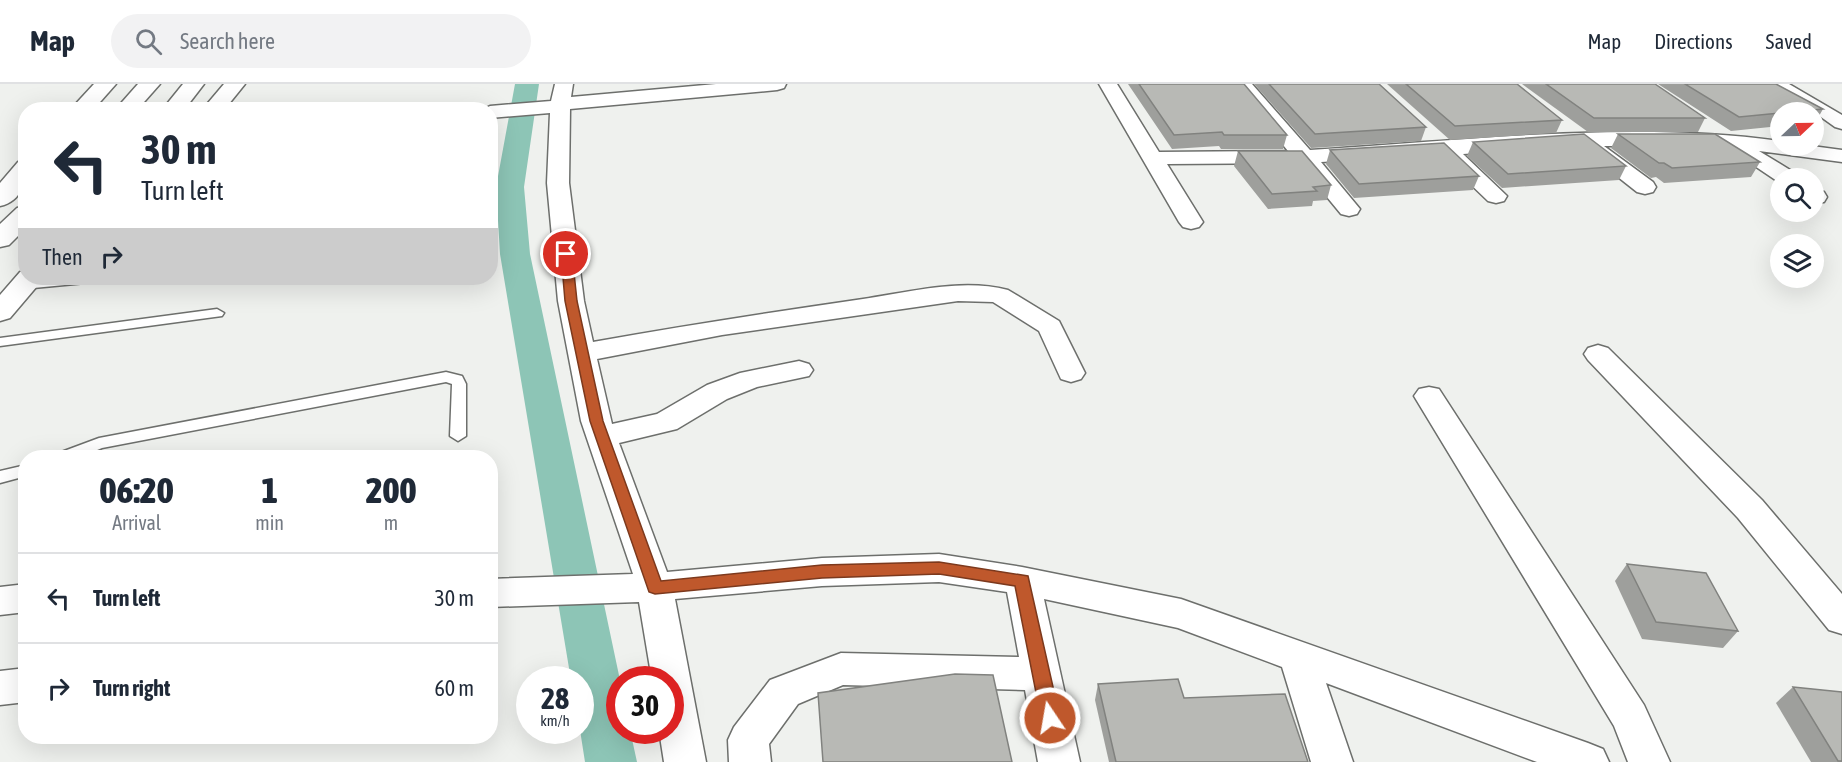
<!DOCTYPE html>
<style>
:root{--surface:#fff;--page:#f2f2f3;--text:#1f2937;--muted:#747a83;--line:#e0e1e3}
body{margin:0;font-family:"Asap Condensed",sans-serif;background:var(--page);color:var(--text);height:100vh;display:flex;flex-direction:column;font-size:22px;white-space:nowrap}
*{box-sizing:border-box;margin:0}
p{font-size:20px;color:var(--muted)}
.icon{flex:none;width:33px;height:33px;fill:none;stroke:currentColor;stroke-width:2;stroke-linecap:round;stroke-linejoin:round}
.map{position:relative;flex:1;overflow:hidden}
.details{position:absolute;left:18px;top:366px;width:480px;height:294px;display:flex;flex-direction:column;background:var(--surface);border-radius:24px;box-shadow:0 6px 24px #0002}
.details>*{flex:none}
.hud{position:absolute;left:18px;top:18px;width:480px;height:183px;border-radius:24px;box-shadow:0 6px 24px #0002;background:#fff;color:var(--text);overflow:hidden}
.needle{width:39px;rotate:68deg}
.controls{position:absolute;left:1770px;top:18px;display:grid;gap:12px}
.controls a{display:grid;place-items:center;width:54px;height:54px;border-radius:50%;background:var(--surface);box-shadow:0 6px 24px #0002;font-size:30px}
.speed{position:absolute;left:516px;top:582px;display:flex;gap:12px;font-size:30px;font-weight:700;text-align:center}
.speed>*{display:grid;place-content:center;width:78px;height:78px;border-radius:50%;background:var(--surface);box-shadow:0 6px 24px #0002;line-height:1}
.speed small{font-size:15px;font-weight:400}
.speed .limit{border:9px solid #d22;background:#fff;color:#111}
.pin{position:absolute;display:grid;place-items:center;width:51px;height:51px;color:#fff;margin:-26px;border:3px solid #fff;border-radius:50%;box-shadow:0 2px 6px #0007}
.me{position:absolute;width:66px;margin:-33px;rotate:348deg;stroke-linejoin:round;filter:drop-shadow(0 0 4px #0008)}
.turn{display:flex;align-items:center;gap:21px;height:126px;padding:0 24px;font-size:27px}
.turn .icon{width:78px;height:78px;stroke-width:2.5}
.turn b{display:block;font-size:42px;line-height:51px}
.then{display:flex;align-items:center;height:57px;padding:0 24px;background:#0003;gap:12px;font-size:22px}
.eta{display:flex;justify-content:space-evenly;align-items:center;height:102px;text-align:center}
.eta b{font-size:36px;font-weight:800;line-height:42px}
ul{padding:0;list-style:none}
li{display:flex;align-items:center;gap:18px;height:90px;padding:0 24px;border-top:2px solid var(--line)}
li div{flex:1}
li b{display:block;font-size:22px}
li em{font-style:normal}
header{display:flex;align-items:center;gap:36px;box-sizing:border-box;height:84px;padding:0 30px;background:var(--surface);border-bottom:2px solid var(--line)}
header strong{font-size:28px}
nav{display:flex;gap:33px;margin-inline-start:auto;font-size:21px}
.search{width:420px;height:54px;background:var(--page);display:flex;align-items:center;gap:15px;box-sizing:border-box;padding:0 21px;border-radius:33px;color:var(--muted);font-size:22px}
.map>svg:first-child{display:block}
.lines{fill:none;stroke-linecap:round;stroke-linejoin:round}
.canal{fill:#8dc5b6;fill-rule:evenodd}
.lane-casing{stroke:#6d6f6c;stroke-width:3}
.street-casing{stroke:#6d6f6c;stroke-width:3}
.secondary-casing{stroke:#6d6f6c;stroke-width:3}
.primary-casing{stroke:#6d6f6c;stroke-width:3}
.lane{fill:#fff;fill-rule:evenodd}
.street{fill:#fff;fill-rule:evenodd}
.secondary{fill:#fff;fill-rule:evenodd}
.primary{fill:#fff;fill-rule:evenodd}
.wall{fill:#9e9f9c}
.building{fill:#b8b9b5;stroke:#81827f;stroke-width:1.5}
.route{fill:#bf582c;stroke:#7c391d;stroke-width:1.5}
</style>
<header>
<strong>Map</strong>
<div class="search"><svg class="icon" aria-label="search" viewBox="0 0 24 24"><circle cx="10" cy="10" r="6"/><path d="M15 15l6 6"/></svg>Search here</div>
<nav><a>Map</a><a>Directions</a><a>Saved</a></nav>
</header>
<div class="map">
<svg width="1842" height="678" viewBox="0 0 1842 678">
<rect width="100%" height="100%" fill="#eff1ee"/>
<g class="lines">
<polygon class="canal" points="515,0 539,0 524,103 530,170 620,596 620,646 630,646 637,678 585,678 580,646 580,596 571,596 500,170 496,103"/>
<defs>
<g id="lane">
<polygon points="62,194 102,194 96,198 23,205 17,201 23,197"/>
<polygon points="217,225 224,229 222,232 0,262 0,254"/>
<polygon points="446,288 462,292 466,300 466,352 458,357 450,352 452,300 446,298 102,364 78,374 55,374 56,370 99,354"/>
<polygon points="26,381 26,392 0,399 0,387"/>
</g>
<g id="street">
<path d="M555,0H573L571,13L716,0H786L784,4L777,6L570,25L569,99L584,217L593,258C683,242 773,228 863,215C910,208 962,194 1008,206L1059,237L1085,289L1081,295L1071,298L1061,295L1039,247L993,218L958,217L722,251L597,275L612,340L657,330L707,301L740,289L799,277L809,280L813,286L809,292L757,303L727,315L677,345L619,359L667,488L822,474L939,470L1022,483L1181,515L1588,659L1603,665L1609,678H1537L1326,599L1353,678H1311L1282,583L1178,544L1044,515L1080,678H1038L1025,606L843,601L798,620L769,660L771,678H729L728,656L734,643L770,596L841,569L1019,573L1007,508L939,498L822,502L675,515L706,678H664L659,646H670V596H652L639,518L490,523V495L633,490L581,337L558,217L547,99L550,29L490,34V26H482L490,22L551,17Z"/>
<path d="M1099,0H1117L1159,68L1288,67L1233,0H1252L1310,66C1462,57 1630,36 1780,57V62H1812L1842,66V78L1759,67L1795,89L1798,94H1780V99L1725,62H1604L1653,98L1656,103L1653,108L1645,110L1637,108L1585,67L1582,62L1463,70L1507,112L1504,117L1496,119L1488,117L1440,71L1321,78L1360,125L1357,130L1349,132L1341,130L1299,79L1167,80L1203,138L1199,143L1191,145L1183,143L1179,138Z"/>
<polygon points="1766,0 1789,0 1842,31 1842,45 1835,43 1814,28 1768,4"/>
<polygon points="1814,105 1824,108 1827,113 1824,118 1814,119"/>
<polygon points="1598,261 1608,264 1762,416 1842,510 1842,550 1829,546 1738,434 1588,276 1584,270 1588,264"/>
<polygon points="1429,303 1439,305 1644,621 1670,678 1628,678 1614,642 1414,312 1419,305"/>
<polygon points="26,500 26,528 0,531 0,503"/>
<polygon points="26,584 26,618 0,621 0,587"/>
</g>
<g id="secondary">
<polygon points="94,0 116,0 93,26 70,26"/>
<polygon points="224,0 245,0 224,26 202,26"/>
<path d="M26,76C26,96 23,117 0,122V99L18,78Z"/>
</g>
<g id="primary">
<polygon points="138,0 160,0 137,26 115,26"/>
<polygon points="183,0 204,0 184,26 162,26"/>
<polygon points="26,122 26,144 9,161 0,163 0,140 17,124"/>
<polygon points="26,187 26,194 44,194 10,234 0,237 0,211 20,188"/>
</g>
</defs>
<use href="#lane" class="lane-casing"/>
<use href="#street" class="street-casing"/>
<use href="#secondary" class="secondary-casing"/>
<use href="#primary" class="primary-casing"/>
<use href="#lane" class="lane"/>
<use href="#street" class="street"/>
<use href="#secondary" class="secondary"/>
<use href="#primary" class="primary"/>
</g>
<g class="wall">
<polygon points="1128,0 1244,0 1287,51 1283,65 1221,65 1219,62 1172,65"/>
<polygon points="1254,0 1379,0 1426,43 1421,57 1311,64"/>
<polygon points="1387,0 1517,0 1562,36 1556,49 1450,56"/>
<polygon points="1522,0 1655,0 1705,34 1698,48 1588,48"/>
<polygon points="1658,0 1776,0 1823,25 1815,39 1814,39 1814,28 1780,28 1780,42 1731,47"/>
<polygon points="1618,50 1760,78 1751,93 1664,99 1656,93 1651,94 1611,64"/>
<polygon points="1473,58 1626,82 1619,96 1502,104 1467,72"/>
<polygon points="1330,66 1479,92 1473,106 1354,114 1326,80"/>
<polygon points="1238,67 1331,101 1327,116 1313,117 1312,122 1268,125 1234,82"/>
<polygon points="1627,480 1738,547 1723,564 1642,555 1615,497"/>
<polygon points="1098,600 1308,678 1109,678 1095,616"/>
<polygon points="1793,603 1842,608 1842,678 1811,678 1776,619"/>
</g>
<g class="building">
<polygon points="1139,0 1244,0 1287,51 1224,51 1222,48 1174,51"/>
<polygon points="1269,0 1379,0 1426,43 1315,50"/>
<polygon points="1406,0 1517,0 1562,36 1455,42"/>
<polygon points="1546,0 1655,0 1705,34 1594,34"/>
<polygon points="1685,0 1776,0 1823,25 1739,33"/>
<polygon points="1584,50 1626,82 1508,90 1473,58"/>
<polygon points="1618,50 1715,50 1760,78 1672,84 1664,79 1659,79"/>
<polygon points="1444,59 1479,92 1359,100 1330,66"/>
<polygon points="1238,67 1302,67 1331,101 1313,103 1317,107 1272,110"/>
<polygon points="1627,480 1706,489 1738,547 1656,538"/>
<polygon points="955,590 993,591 1012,678 823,678 818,609"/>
<polygon points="1178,595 1184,614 1285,610 1308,678 1116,678 1098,600"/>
<polygon points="1793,603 1842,608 1842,677 1838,677"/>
</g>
<polygon class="route" points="566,166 572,170 577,217 603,337 661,497 822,481 939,478 1028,492 1060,634 1057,640 1050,642 1044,640 1041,634 1015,502 939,490 822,494 655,510 649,508 590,337 565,217 561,170"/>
</svg>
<div class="controls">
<a><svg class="needle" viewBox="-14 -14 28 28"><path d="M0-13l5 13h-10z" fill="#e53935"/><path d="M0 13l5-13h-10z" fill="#747a83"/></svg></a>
<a><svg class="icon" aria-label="search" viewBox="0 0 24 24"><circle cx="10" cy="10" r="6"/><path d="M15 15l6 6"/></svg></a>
<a><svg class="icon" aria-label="layers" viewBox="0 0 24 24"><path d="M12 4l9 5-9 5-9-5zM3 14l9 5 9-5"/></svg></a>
</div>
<div class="speed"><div>28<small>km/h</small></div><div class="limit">30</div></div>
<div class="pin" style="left:566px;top:170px;background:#d93025"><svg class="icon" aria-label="arrive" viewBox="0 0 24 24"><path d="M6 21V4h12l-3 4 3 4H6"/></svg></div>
<svg class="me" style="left:1050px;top:634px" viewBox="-20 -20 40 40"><circle r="17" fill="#bf582c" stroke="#fff" stroke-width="3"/><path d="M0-11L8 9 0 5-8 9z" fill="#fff"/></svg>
<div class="hud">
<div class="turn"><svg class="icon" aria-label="left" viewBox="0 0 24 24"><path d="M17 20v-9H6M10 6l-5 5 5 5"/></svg><div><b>30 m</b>Turn left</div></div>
<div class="then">Then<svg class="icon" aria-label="right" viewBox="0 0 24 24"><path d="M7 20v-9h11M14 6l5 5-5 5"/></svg></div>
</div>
<section class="details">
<div class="eta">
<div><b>06:20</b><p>Arrival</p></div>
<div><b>1</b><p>min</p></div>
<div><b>200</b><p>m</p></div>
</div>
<ul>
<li><svg class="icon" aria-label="left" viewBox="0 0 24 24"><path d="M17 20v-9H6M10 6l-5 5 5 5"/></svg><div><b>Turn left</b></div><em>30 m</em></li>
<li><svg class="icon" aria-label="right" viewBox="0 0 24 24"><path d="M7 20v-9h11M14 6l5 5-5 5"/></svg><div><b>Turn right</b></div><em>60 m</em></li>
</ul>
</section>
</div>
